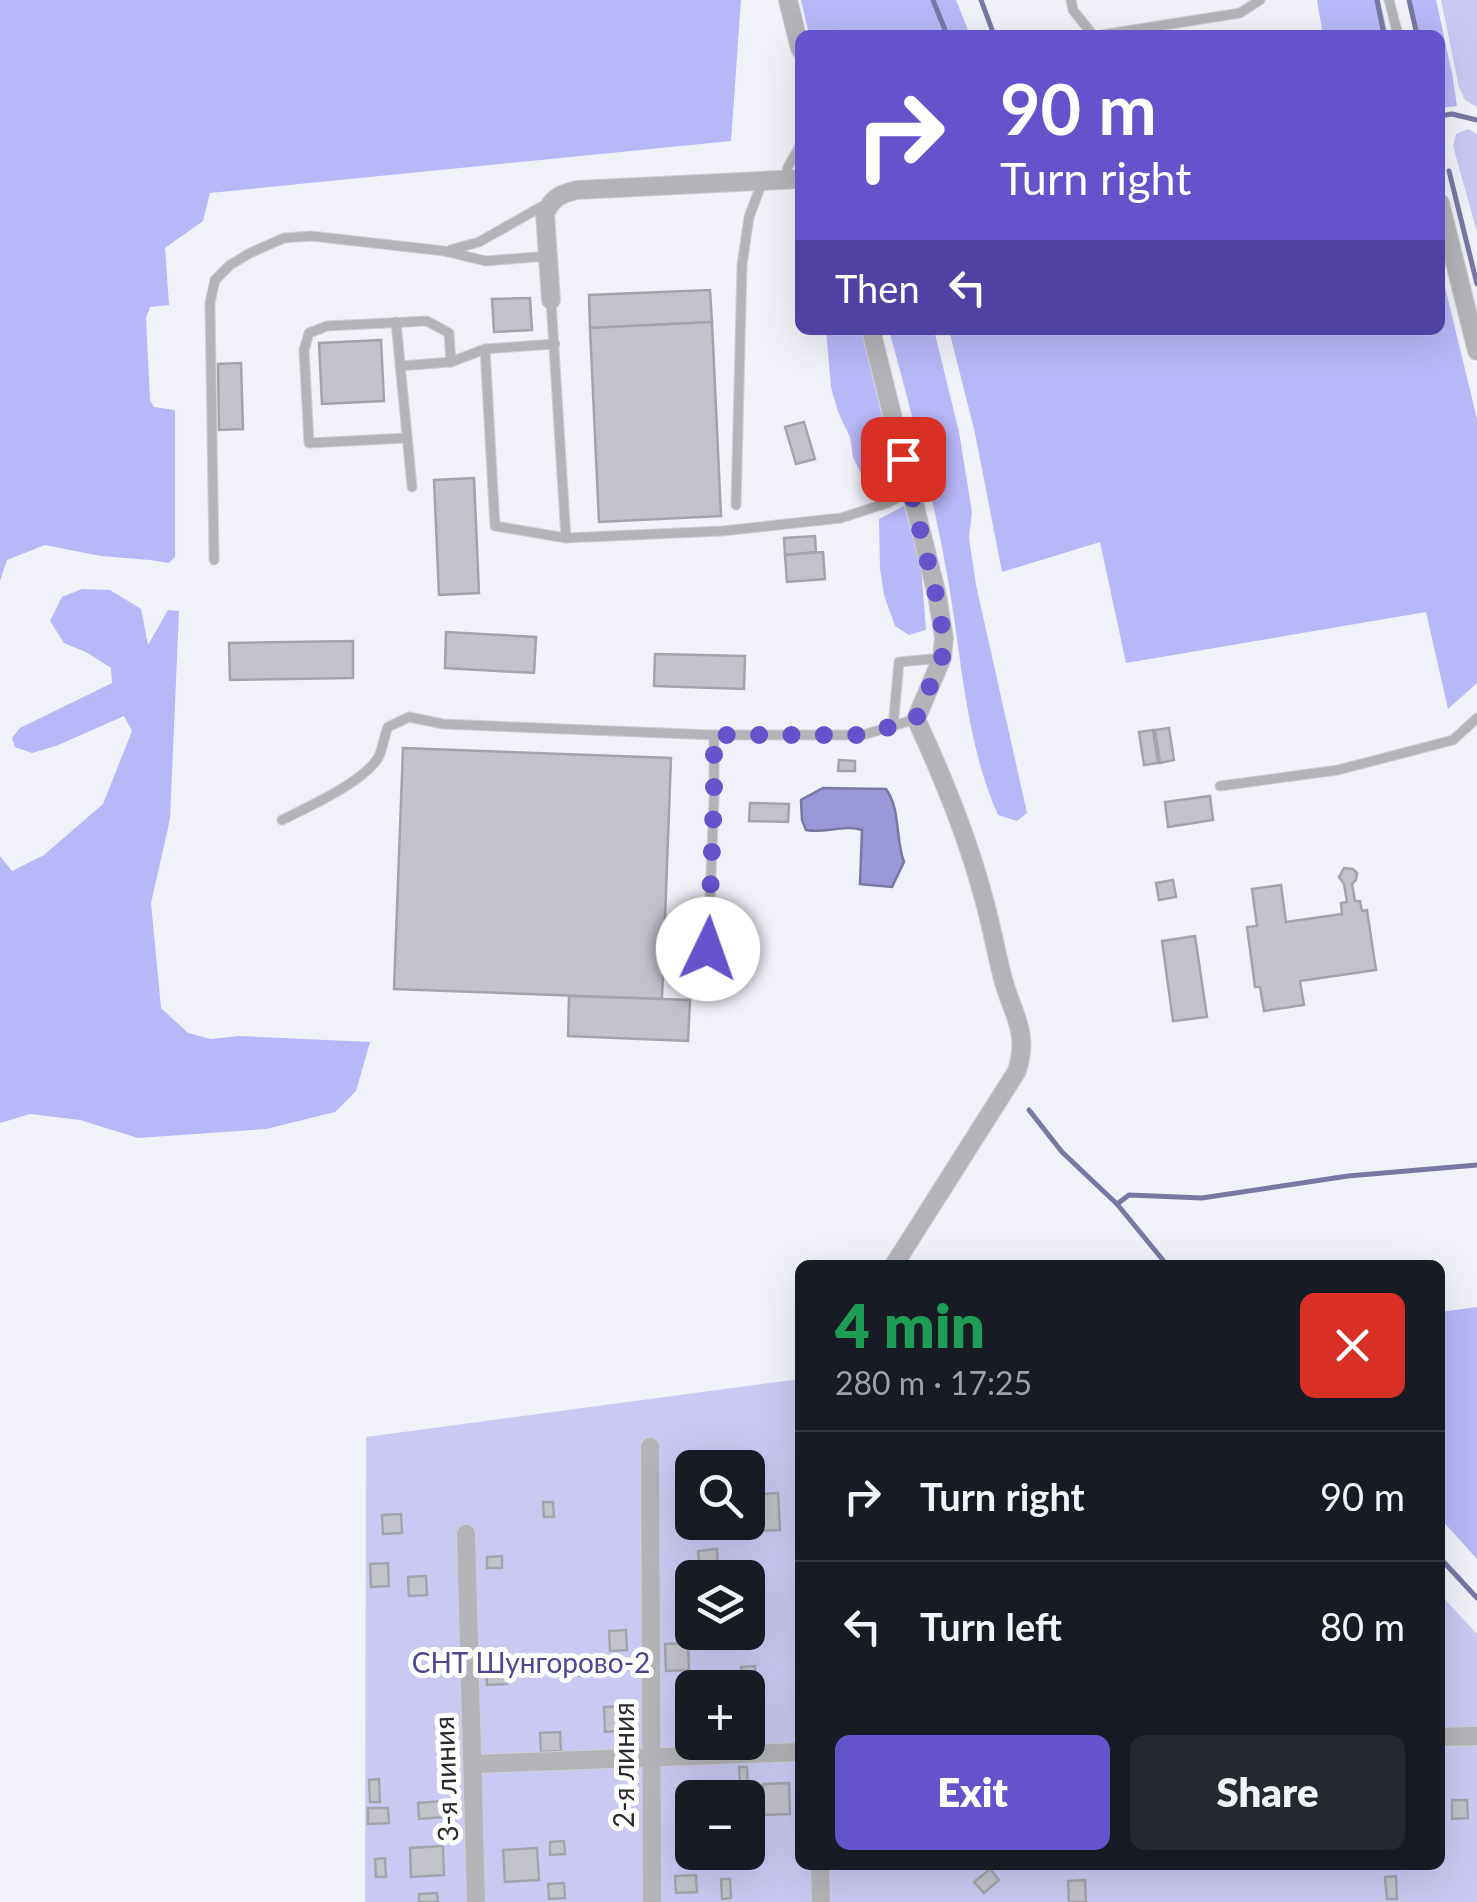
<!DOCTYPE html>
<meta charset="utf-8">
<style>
:root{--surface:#171b24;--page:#242831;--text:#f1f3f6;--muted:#9ea1a6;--line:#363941;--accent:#6553cc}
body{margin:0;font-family:Lato,sans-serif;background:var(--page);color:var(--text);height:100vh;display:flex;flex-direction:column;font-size:38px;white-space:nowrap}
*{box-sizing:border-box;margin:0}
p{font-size:32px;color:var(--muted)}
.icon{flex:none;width:55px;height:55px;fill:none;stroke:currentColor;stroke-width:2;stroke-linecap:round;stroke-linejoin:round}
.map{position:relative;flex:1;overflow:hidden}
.side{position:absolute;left:795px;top:1260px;width:650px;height:610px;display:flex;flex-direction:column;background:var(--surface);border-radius:15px;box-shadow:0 10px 40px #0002}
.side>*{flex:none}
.banner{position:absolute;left:795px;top:30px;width:650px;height:305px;border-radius:15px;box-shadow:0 10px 40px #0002;background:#6553cc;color:#fff;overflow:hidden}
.buttons{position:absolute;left:675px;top:1450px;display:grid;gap:20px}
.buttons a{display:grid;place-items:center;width:90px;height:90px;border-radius:15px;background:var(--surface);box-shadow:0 10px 40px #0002;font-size:50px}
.pin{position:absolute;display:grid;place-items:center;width:85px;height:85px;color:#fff;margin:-42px;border-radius:20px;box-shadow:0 5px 15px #0006}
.me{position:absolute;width:110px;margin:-55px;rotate:3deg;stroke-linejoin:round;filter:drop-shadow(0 0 8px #0008)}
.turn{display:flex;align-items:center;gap:35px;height:210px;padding:0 40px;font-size:45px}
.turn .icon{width:130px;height:130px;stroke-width:2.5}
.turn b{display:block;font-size:70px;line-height:85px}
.then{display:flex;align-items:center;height:95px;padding:0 40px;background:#0003;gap:20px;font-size:38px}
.round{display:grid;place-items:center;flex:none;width:105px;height:105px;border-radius:15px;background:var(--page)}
.head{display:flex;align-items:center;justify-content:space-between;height:170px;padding:0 40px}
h1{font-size:60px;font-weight:800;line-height:75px;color:#1e9e55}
.action{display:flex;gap:20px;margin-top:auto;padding:20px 40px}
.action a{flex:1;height:115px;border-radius:15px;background:var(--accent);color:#fff;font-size:40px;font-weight:800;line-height:115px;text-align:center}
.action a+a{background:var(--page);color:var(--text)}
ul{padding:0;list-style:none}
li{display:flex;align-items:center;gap:30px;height:130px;padding:0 40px;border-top:2px solid var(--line)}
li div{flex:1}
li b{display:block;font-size:38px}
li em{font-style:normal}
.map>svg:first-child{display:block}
.green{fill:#c9c9f3;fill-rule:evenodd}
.forest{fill:#b8b7f7}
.water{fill:#9a98d6;stroke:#7978a4;stroke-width:2.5}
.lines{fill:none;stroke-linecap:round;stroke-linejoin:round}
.stream{stroke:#7978a4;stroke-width:5}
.building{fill:#c1c2ca;stroke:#a3a4ab;stroke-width:2.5}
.lane-casing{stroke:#ceced6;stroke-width:11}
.street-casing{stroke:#ceced6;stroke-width:20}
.lane{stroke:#b4b4b8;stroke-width:9}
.street{stroke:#b4b4b8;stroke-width:18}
.route{stroke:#6553cc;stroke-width:18;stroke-dasharray:0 32.4}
.labels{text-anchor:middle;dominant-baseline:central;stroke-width:10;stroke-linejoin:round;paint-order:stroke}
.park-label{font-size:28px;fill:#4e4691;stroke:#fff}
.street-label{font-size:28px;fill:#2c2c30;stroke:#fff}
</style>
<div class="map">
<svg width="1477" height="1902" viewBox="0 0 1477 1902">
<rect width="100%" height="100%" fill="#f1f1fa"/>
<g class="green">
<polygon points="1441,0 1477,0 1477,107 1465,100 1459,87"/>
<polygon points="1468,129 1477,134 1477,232 1453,146 1456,134"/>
<path d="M800,1379V1865H1440V1594L1477,1634V1902H365L366,1437ZM692,1468H748V1522H692ZM692,1578H748V1632H692ZM692,1688H748V1742H692ZM692,1798H748V1852H692Z"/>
</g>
<g class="forest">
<polygon points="0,0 741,0 731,141 210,193 203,221 165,248 169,305 150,307 146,318 150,400 154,407 175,410 175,557 169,563 150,560 101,556 45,545 7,560 0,581"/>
<polygon points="801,0 956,0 970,35 809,35"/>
<polygon points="1317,0 1380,0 1388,35 1323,35"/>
<polygon points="1411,0 1436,0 1452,73 1457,106 1440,108 1440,35 1419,35"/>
<polygon points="1440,266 1477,419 1477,683 1448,709 1426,612 1126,663 1100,542 1002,572 975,433 949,330 1440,330"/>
<polygon points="826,330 861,330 899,486 872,497 853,457 850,437 838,412 831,387"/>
<path d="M889,330H934L959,432L972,512L969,538L976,585L1027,813L1017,821L998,815C967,746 962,665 950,591C935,503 913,417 889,330Z"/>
<polygon points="904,506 921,567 926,630 909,635 895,626 884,595 880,568 879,519"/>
<polygon points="82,589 110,590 141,609 148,645 168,610 179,611 170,819 151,903 161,1008 188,1033 211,1039 239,1036 370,1042 356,1091 335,1112 266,1129 138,1138 80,1120 30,1114 0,1123 0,856 12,871 44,855 103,804 132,731 124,716 56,746 32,753 15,747 12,738 20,728 112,683 111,668 88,653 64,643 50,621 62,597"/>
<polygon points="1477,1307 1477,1559 1440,1518 1440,1312"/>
</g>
<path class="water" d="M823,788L886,789C901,810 895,838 904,862L892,887L860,884L862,830C844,824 825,834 806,830L802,820L801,800Z"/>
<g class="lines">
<g class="stream">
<polyline points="933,0 947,35"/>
<polyline points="981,0 994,35"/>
<polyline points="1377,0 1384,35"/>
<polyline points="1409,0 1417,35"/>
<polyline points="1440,116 1452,114 1477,120"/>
<polyline points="1449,171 1477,284"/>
<polyline points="1029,1110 1062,1152 1117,1204 1167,1265"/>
<polyline points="1117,1204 1129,1195 1202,1198 1348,1176 1477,1165"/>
<polyline points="1440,1558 1477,1598"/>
</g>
</g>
<g class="building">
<polygon points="710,290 712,322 590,328 589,295"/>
<polygon points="530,298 532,330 494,332 492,299"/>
<polygon points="712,322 721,516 599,522 590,328"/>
<polygon points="381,340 384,401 322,404 319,343"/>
<polygon points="241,363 243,429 219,430 218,364"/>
<polygon points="804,422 815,459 796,464 785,427"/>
<polygon points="474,478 479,593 439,595 434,480"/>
<polygon points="815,536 816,552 785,555 784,538"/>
<polygon points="823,552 825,579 787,582 785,555"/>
<polygon points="446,632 536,637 534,673 445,668"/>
<polygon points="353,641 353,678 230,680 229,643"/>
<polygon points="655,654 745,656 744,689 654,686"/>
<polygon points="1169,728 1174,760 1160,763 1155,730"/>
<polygon points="1153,730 1158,763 1144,765 1139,732"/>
<polygon points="403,748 671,758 662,999 394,989"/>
<polygon points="839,760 855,761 855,771 838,771"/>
<polygon points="1210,796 1213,820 1168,827 1165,802"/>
<polygon points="750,803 789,804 788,822 749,821"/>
<polygon points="1344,868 1353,869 1357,873 1356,880 1352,884 1355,901 1360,901 1362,911 1367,910 1376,970 1300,981 1304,1005 1264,1011 1260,987 1255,987 1247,927 1257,926 1252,889 1281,885 1286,922 1342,914 1341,903 1347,902 1344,884 1339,877"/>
<polygon points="1173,880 1176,897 1159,900 1156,883"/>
<polygon points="1195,936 1207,1017 1173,1021 1162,941"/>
<polygon points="569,996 690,1000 688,1041 568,1036"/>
<polygon points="778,1493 780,1530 751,1531 749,1495"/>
<polygon points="543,1502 553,1502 554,1517 544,1517"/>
<polygon points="401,1514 402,1533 383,1534 382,1515"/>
<polygon points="717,1549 718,1573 700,1574 698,1551"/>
<polygon points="502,1556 502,1568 487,1568 487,1557"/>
<polygon points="388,1563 389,1586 371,1587 370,1564"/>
<polygon points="426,1576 427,1595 409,1596 408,1577"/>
<polygon points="626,1630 627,1650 610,1651 609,1631"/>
<polygon points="688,1643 689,1670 666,1671 665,1644"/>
<polygon points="593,1657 594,1675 580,1676 579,1658"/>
<polygon points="506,1664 507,1684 487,1685 486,1665"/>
<polygon points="755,1666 756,1684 742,1685 741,1667"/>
<polygon points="627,1706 628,1730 605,1732 604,1707"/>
<polygon points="692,1717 692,1742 702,1744 681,1745 680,1718"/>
<polygon points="560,1732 561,1751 541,1752 540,1733"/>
<polygon points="739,1767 747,1767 748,1797 741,1798"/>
<polygon points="379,1779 380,1802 370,1802 369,1780"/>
<polygon points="789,1783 790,1814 764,1815 763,1784"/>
<polygon points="1452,1800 1467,1800 1468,1818 1452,1819"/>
<polygon points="442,1801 443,1817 419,1819 418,1803"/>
<polygon points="368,1808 388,1808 389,1823 368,1824"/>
<polygon points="564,1841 565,1854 550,1855 550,1842"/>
<polygon points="443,1846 444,1875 411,1877 410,1848"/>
<polygon points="537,1848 539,1880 505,1882 503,1850"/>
<polygon points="385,1858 386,1877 376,1877 375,1859"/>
<polygon points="990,1869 999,1880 984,1893 974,1882"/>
<polygon points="696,1875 697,1892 676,1893 675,1876"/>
<polygon points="1396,1876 1397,1899 1387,1899 1385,1877"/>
<polygon points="721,1879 730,1879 731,1898 722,1899"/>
<polygon points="1085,1880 1086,1902 1069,1902 1068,1881"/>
<polygon points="564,1883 565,1898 549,1899 548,1884"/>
<polygon points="437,1893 438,1902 419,1902 419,1894"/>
</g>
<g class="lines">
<defs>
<g id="lane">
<polyline points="1071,0 1073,10 1093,35"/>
<polyline points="1389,0 1398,35"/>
<polyline points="1101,35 1240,13 1260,0"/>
<polyline points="784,180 788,167 800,146"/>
<polyline points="450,250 479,242 548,203"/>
<polyline points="551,301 566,538"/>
<polyline points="396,322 412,487"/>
<polyline points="485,349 495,526 566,538 722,531 841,518 887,503 911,491"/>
<polyline points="400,366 451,362 485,349 555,344"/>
<polyline points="407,438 309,443 304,350 309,333 327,326 427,321 449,333 451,362"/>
<polyline points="736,505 742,265 749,217 763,180"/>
<polyline points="214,560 210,303 215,280 230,265 250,253 284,238 311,236 444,251 486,261 548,256"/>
<polyline points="893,727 899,662 942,658"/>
<polyline points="1220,786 1338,770 1453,740 1477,718"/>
<path d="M282,820C308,807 362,783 378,758C383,749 384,736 388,727L409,717L443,724L714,735H863L916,719"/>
<polyline points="685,976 700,962 708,949 714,799 714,735"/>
</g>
<g id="street">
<polyline points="788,0 800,49"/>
<polyline points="1440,203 1477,351"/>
<path d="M551,300L545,214C552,198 560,194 577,190L800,179"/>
<path d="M871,330L937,595L944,638L942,658L916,719C942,775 966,833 982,892C990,919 995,947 1002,975C1011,1013 1030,1030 1017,1071L894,1265"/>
<polyline points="650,1447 652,1902"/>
<polyline points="466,1534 476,1902"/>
<polyline points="1440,1737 1477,1736"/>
<polyline points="473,1764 800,1752"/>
<polyline points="820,1865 821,1902"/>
</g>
</defs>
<use href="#lane" class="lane-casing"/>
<use href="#street" class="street-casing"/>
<use href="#lane" class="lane"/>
<use href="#street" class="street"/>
</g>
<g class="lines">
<polyline class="route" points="708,949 714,799 714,735 863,735 916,719 942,658 944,638 936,595 903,459"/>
</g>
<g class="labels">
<g class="park-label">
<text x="531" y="1662">СНТ Шунгорово-2</text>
</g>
<g class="street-label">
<text transform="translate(623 1765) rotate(-90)">2-я линия</text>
<text transform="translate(445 1779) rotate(-92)">3-я линия</text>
</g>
</g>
</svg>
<div class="buttons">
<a><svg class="icon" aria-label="search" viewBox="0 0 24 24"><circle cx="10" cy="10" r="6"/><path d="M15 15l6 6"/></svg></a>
<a><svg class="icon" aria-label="layers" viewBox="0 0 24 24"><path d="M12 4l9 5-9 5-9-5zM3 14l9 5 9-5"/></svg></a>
<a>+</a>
<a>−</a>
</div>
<div class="pin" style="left:903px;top:459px;background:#d93025"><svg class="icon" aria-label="arrive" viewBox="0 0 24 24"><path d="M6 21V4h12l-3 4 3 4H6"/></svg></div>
<svg class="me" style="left:708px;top:949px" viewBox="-20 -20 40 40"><circle r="19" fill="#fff"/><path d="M0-13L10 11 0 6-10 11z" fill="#6553cc"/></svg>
<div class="banner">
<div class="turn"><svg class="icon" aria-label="right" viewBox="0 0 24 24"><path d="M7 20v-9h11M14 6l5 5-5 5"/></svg><div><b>90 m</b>Turn right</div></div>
<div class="then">Then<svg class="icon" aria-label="left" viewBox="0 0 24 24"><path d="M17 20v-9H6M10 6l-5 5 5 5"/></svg></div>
</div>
<section class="side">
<div class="head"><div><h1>4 min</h1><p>280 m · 17:25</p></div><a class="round" style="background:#d93025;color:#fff"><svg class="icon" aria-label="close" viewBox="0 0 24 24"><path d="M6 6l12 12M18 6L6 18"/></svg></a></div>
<ul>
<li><svg class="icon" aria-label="right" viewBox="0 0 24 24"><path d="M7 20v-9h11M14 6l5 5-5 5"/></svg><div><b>Turn right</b></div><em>90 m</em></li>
<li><svg class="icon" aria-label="left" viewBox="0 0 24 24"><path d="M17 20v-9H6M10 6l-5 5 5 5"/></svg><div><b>Turn left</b></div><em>80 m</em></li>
</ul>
<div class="action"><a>Exit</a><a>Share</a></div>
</section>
</div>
